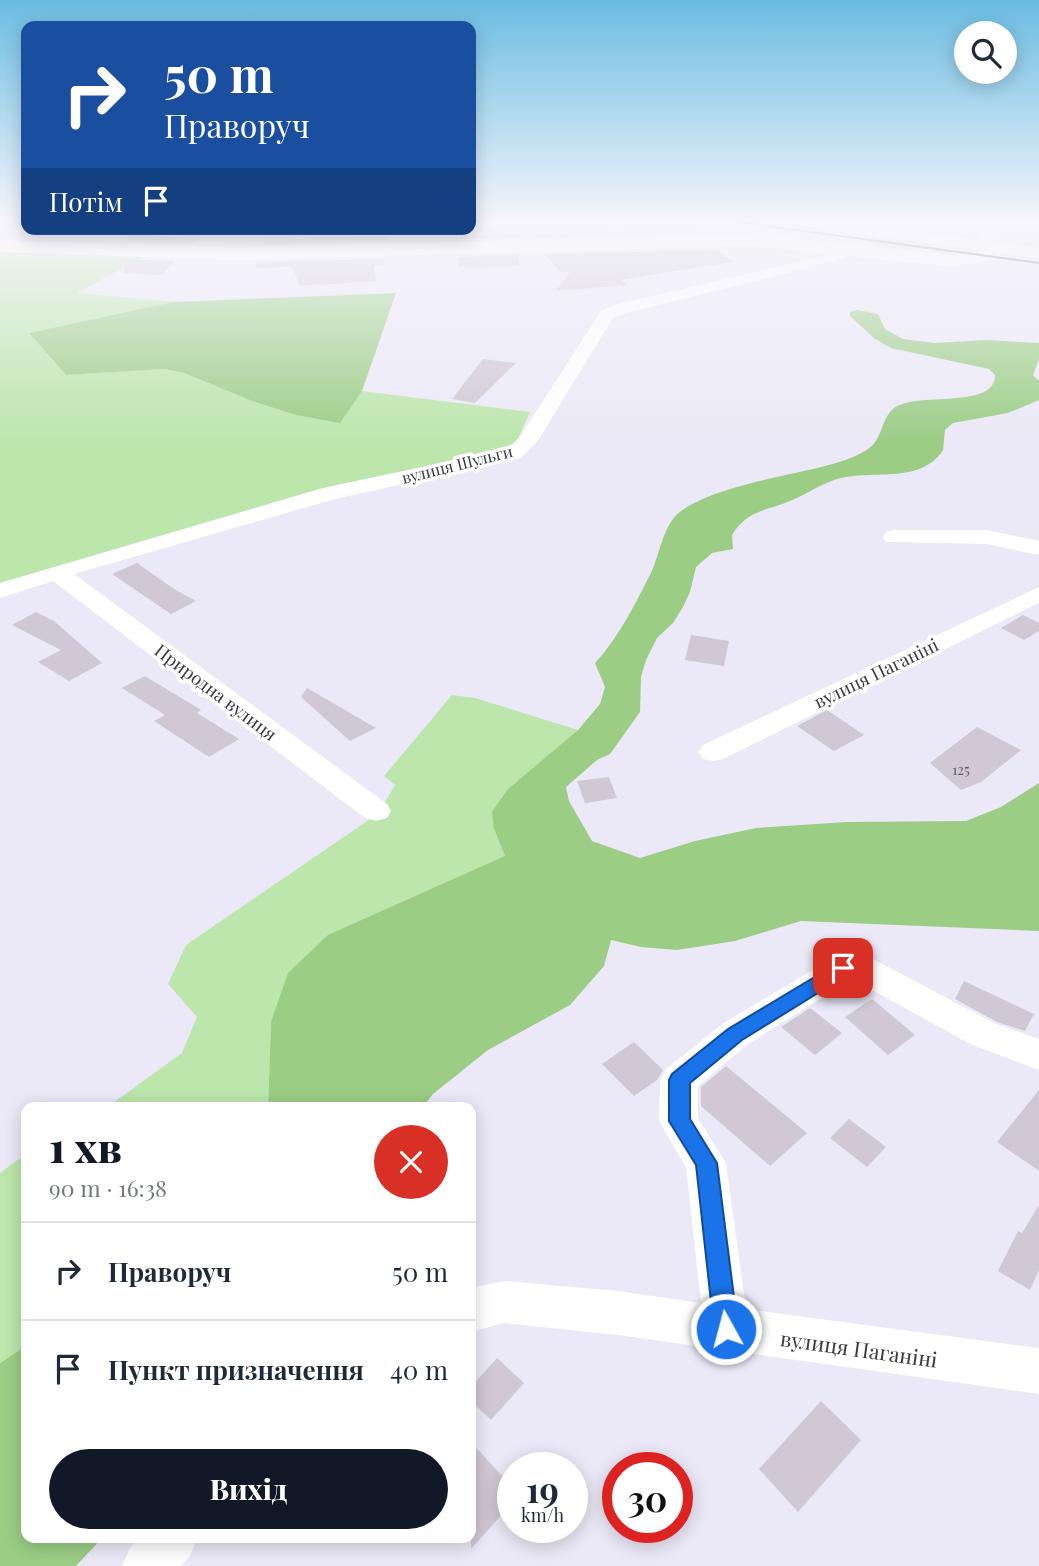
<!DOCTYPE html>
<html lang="uk">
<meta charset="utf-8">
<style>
:root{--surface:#fff;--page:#f2f2f3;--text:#1f2937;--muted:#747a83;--line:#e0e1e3;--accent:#111827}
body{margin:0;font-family:"Playfair Display",serif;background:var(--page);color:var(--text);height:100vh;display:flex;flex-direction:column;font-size:26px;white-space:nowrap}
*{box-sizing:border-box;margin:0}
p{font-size:23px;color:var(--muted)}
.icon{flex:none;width:38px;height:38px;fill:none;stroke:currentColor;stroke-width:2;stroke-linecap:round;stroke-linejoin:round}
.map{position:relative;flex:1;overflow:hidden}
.sheet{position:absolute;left:21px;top:1102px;width:455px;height:441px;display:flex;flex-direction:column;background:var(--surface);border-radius:14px;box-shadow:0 4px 18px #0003}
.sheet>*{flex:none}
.banner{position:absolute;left:21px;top:21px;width:455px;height:214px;border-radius:14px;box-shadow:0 4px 18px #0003;background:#1a4fa0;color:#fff;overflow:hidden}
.buttons{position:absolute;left:954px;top:21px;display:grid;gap:14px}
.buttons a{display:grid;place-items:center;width:63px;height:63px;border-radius:50%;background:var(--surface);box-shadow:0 4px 18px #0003;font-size:35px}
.speed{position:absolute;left:497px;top:1452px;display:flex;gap:14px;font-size:35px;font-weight:700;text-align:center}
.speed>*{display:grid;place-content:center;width:91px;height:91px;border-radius:50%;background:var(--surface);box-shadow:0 4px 18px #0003;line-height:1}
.speed small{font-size:18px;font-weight:400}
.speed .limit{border:10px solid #d22;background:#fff;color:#111}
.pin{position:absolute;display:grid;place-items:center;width:60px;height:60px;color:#fff;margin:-30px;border-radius:14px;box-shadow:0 4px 10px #0006}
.me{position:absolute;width:77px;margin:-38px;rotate:353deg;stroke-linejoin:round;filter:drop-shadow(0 0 5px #0008)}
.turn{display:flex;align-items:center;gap:24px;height:147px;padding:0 28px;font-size:32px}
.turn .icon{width:91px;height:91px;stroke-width:2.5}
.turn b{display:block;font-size:49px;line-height:60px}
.then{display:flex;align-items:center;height:66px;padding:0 28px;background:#0003;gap:14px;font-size:26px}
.round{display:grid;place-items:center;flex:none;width:74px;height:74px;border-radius:37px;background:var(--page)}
.overview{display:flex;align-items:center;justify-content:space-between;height:119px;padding:0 28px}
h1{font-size:42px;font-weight:800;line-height:52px;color:var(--accent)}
.button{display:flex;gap:14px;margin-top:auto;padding:14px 28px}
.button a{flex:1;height:80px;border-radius:42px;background:var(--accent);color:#fff;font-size:28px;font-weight:800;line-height:80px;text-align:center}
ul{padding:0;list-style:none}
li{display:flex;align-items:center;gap:21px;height:98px;padding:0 28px;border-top:2px solid var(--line)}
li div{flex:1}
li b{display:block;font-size:26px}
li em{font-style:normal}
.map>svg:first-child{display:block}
.green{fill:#bce6ab}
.forest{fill:#9bcd85}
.building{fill:#d0c8d4}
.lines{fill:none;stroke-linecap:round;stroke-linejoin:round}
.minor{fill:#fff;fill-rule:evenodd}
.major{fill:#fff;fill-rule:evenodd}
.tram{stroke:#5f5e65;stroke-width:2}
.route{fill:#1a73e8;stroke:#114b97;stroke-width:2}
.labels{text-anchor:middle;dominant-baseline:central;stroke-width:7;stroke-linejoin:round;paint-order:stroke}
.number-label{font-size:14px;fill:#605d64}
.far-street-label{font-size:16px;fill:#3a393e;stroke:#fff}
.street-label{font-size:18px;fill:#3a393e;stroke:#fff}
.near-street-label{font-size:21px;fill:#3a393e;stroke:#fff}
</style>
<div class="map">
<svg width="1039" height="1566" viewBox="0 0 1039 1566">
<rect width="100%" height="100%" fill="#ebe9f7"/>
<g class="green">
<polygon points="0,252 143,257 77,293 173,302 29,333 66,375 163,369 184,373 252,401 296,415 340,422 362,391 530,412 517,441 505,451 0,587"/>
<polygon points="452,695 475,698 578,730 508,789 494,829 505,856 271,1022 268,1108 106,1108 182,1053 197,1017 168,984 186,945 379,813 395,785 384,776"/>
<polygon points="26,1154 26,1346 0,1363 0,1173"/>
</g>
<g class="forest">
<polygon points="396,293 362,391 340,423 296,415 252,401 184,373 164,369 66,375 29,333 173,302"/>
<path d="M857,310L878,314L885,329L903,339L934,343L986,340L1039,343V359L1033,375L1039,381V400L1008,413L953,423L945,430L943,450C920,486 869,468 834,480C817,486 802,497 785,503C762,511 745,513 732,535L733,549L712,553L696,567L690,592L683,607L673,623L657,638L646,660L641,677L640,712L610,754L597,760L566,787L569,801L592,841L640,858L695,841L756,828L847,822L966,821L1001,807L1039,783V931L801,921L735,941L677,950L641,947L611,940L604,966L570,1005L488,1050L433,1094L422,1108H268L271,1022L288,973L328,935L505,856L494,829L492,812L508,789L578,730L600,704L605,687L595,663C619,637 635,604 651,573C660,554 663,524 681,511C713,488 775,478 813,469C832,464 852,460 868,449C883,439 880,421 893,409C915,390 995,411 995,375L989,369L891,348L875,339L850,316V312Z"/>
<polygon points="26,1346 26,1538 102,1538 76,1566 0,1566 0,1363"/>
</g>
<g class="building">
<polygon points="492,227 518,228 518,238 460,239 460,229"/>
<polygon points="691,227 698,233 531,237 523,228 627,232 628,228"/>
<polygon points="127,233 196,239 192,244 126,242"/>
<polygon points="390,236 389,241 263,245 266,237 304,239 306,237"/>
<polygon points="717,250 732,262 620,280 628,285 556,291 570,272 560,272 545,254"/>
<polygon points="519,255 519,266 459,267 459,257"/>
<polygon points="125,259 175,261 162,275 124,273"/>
<polygon points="385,259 383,266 374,266 376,281 300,286 292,267 255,268 257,262"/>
<polygon points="483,359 516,363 475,403 452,399"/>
<polygon points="137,563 174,589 196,601 171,614 112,574"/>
<polygon points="36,612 54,621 102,663 69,681 38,662 61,650 12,625"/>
<polygon points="1023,615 1039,623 1039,631 1024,640 1001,628"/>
<polygon points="691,635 729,641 724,666 685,660"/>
<polygon points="145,676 201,710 197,713 239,739 209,757 154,721 165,715 122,688"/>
<polygon points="307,688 376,728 350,741 301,697"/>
<polygon points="827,710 864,735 834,751 797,726"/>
<polygon points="977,727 1021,750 981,782 961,790 930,763"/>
<polygon points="609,777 617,798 585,803 577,781"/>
<polygon points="964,981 1034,1014 1025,1031 997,1022 955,999"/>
<polygon points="872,999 915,1035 888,1055 845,1017"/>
<polygon points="810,1008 842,1033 815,1055 781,1027"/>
<polygon points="634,1042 663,1070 657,1080 634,1096 602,1064"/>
<polygon points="726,1066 807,1133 770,1166 701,1106 701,1087"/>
<polygon points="1039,1090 1039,1171 997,1142"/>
<polygon points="849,1119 886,1147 867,1167 830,1138"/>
<polygon points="1039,1205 1039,1270 1030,1290 998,1271 1018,1231 1022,1233"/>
<polygon points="497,1358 524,1383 491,1420 471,1401 471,1387"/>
<polygon points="821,1401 861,1440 798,1512 759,1469"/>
<polygon points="471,1442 513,1488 513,1502 471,1549"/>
</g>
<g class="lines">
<g class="minor">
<path d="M713,222C735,222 766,218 777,241L775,244H765C755,228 732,229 715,225Z"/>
<polygon points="799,222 841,222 1039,248 1039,258 806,226"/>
<polygon points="848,246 856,251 853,254 829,263 626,313 613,318 537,442 521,458 335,499 74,574 387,804 391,811 387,818 376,821 365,818 53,581 0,598 0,583 323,488 507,449 519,438 601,311 614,305 819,257"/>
<polygon points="894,530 987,530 1039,541 1039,555 987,544 886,542 883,537 886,532"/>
<polygon points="1039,587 1039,603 723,759 713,761 703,759 699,752 703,745"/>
<polygon points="843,955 861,955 873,959 996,1024 1039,1039 1039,1070 970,1044 856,981 849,981 748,1044 698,1086 698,1118 726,1163 746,1309 1039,1348 1039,1394 618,1335 504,1323 471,1332 471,1288 504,1281 618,1291 701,1303 686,1167 659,1121 660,1080 666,1069 722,1024 831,959"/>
<polygon points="138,1538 197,1538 190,1556 181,1566 122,1566 130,1548"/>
</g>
<polygon class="major" points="989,222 1007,222 987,261 952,267 753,246 234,260 0,252 0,240 234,248 753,234 952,255 973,252"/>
<polyline class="tram" points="739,222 1039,263"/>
</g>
<linearGradient id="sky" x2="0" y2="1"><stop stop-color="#6abce2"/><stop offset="0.5" stop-color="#f6f5fb"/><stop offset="1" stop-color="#f6f5fb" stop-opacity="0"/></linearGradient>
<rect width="1039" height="442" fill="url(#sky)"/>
<polygon class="route" points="843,960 850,963 853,968 850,973 742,1040 690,1083 690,1119 717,1163 738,1329 735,1338 726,1341 718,1338 714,1329 696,1165 669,1121 669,1080 672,1074 728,1029"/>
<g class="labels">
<g class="number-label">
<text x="961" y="769">125</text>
</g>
<g class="far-street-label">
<text transform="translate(457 464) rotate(-14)">вулиця Шульги</text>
</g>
<g class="street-label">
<text transform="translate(876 673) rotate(-26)">вулиця Паганіні</text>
<text transform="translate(216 692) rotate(37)">Природна вулиця</text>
</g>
<g class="near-street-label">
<text transform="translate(859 1348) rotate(8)">вулиця Паганіні</text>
</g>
</g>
</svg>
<div class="buttons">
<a><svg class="icon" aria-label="search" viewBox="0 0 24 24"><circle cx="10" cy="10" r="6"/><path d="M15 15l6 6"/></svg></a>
</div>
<div class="speed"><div>19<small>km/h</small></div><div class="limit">30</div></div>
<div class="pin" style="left:843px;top:968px;background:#d93025"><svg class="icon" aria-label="arrive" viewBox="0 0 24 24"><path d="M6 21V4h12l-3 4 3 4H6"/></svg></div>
<svg class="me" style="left:726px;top:1329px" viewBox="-20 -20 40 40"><circle r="17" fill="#1a73e8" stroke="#fff" stroke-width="3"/><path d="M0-11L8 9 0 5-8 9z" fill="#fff"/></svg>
<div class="banner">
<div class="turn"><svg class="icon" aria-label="right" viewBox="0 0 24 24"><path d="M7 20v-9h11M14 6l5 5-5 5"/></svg><div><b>50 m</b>Праворуч</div></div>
<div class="then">Потім<svg class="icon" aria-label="arrive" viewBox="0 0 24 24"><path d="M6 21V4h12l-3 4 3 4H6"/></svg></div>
</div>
<section class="sheet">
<div class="overview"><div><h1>1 хв</h1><p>90 m · 16:38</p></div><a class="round" style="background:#d93025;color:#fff"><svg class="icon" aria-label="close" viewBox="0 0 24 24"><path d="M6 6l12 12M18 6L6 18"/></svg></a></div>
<ul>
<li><svg class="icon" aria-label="right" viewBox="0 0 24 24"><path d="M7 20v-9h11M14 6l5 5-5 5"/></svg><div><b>Праворуч</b></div><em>50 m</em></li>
<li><svg class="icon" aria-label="arrive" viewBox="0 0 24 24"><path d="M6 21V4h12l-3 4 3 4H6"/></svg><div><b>Пункт призначення</b></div><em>40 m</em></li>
</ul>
<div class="button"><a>Вихід</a></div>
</section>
</div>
